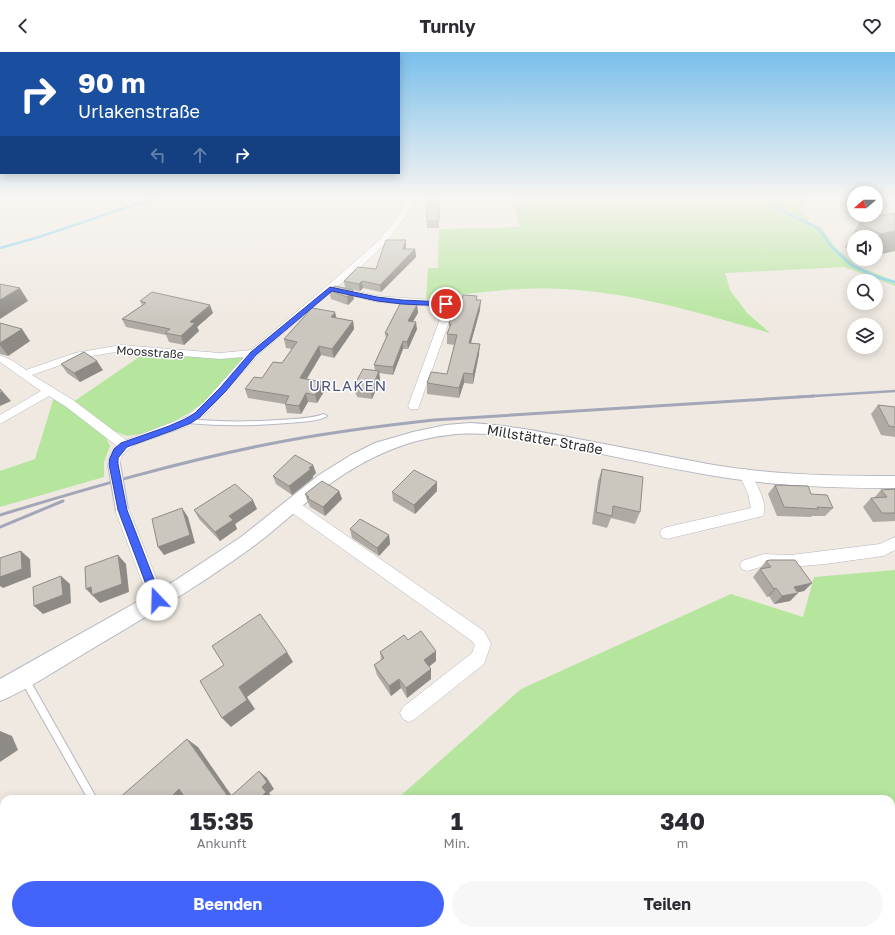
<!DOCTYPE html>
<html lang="de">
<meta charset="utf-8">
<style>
:root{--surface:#fff;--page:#f7f7f7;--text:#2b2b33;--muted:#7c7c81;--accent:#4264fb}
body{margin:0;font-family:"Golos Text",sans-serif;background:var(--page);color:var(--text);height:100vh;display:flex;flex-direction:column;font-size:15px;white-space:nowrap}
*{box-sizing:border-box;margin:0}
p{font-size:13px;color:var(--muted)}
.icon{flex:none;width:22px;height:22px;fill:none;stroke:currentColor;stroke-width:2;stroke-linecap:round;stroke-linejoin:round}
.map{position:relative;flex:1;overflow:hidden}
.sheet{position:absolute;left:0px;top:743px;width:895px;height:140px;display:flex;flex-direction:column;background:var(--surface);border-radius:12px 12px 0 0;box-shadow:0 2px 10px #0003}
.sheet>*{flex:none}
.top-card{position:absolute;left:0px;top:0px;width:400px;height:122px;box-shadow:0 2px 10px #0003;background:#1a4fa0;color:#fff;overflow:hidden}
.needle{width:26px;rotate:250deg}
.controls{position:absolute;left:847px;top:134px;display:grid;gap:8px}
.controls a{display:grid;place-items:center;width:36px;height:36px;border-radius:50%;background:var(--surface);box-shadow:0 2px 10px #0003;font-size:20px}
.pin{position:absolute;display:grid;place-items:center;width:34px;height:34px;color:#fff;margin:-17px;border:2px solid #fff;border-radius:50%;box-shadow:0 1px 4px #0007}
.me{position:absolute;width:44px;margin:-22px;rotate:339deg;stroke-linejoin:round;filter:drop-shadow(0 0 3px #0008)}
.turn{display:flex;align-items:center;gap:14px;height:84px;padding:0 12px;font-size:18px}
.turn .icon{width:52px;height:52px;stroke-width:2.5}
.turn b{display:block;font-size:28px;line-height:34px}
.lanes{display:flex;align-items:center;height:38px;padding:0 12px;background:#0003;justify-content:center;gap:20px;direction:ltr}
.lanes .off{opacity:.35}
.eta{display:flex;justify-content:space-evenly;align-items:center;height:68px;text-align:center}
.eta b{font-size:24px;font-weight:700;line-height:28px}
.button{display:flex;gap:8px;margin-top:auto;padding:8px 12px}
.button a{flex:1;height:46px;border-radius:24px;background:var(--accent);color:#fff;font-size:16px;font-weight:700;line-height:46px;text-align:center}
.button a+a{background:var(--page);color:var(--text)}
header{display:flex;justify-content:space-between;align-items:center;height:52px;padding:0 12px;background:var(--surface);font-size:18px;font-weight:700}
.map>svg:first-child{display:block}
.green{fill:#b6e59e}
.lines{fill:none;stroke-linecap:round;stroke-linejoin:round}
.stream{stroke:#75cff0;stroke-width:2.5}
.service-casing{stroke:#b4b7c1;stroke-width:2}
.minor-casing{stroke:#b4b7c1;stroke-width:1}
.tertiary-casing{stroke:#b4b7c1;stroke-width:2}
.service{fill:#fff;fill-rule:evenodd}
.minor{fill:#fff;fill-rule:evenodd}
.tertiary{fill:#fff;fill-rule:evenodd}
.rail-far1{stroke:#a3a6b8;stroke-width:2.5}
.rail{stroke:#a3a6b8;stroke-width:3}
.minor-bridge-casing{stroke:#b4b7c1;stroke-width:14;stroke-linecap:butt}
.minor-bridge{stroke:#fff;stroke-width:12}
.wall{fill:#afaba4}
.shaded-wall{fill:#8e8b86}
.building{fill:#cbc7bf;stroke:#8e8b86}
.route{fill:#4264fb;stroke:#2b41a3}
.labels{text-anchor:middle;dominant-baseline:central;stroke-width:3;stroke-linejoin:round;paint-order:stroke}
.far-street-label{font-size:12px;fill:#2e2e2e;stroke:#fff}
.street-label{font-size:14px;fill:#2e2e2e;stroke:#fff}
.neighbourhood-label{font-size:15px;letter-spacing:1px;fill:#4d5680;stroke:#fff}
</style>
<header><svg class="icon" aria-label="back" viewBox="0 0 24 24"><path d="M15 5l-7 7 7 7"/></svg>Turnly<svg class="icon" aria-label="heart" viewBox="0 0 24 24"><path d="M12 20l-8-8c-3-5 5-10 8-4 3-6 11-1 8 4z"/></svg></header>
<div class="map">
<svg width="895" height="883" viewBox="0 0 895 883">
<rect width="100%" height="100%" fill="#efe9e1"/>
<g class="green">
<path d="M511,146H809L799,160L810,167L807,169L822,176L836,196L857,214L895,229V234L844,215L725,221L730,238L747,261L770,281C702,262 633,240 562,237C517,234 471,242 426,247L428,216H438L439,177L520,175Z"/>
<polygon points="145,301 252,304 204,350 189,361 167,373 140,382 127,384 111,378 73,350"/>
<polygon points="54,345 104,381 110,394 104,410 104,425 0,455 0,419 35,407"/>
<polygon points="895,518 895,883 244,883 248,879 891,879 891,747 397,747 521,637 731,542 803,565 814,525"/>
</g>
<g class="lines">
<g class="stream">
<polyline points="772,146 775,155 818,176 832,195 851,213 877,225 895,230"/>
<polyline points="0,196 39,185 155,146"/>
</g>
<defs>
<g id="service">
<path d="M324,362L327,364L326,365C313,370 300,370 287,371C254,374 221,374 188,371L185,369L188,367C218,370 248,370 278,368C294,367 309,367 324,362Z"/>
<polygon points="24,624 27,625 31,630 97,747 88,747 25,636 20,628 21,625"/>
</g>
<g id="minor">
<path d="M408,146H414C400,184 366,210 337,235L377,244L446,249L449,250L454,256L418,357H410L408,354L444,256L443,255L377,250L332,239L259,302L204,363L185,375L137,392L127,398L122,404L118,415L114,417L110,415L108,412L110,403L117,394L65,354L49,344L0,372V363L41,339L0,310V303L13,309L26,318L75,301L121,293L220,301L251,298L341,222L378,189L398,165ZM121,299L220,307L244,305L204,350L186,365L126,388L73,348L32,323L81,306Z"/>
<path d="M745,417L749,419C755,429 769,452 763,464L667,487L662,485L660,481L662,477L667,475L751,456L748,442L739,422L741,419Z"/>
<polygon points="293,449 298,450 484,579 491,592 484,612 415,667 409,670 403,667 400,661 403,655 472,601 475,593 472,589 288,458 286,454 288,450"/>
<polygon points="122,453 127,454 129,458 165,548 162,553 157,555 152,553 149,548 115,458 117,454"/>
<polygon points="895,485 895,498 883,504 825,512 791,515 764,514 747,519 742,517 740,513 742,509 764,502 791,503 880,492"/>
</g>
<path id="tertiary" d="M470,371C507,373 542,380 578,387C621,395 665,404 708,412C770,423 832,424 895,424V436C832,436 771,434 709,423C662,415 616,405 569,395C529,387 489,378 448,383C405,388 366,406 331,431C303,451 279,476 251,496C198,535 142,567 85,601C58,617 29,637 0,649V627L176,528L241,485L319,423L351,403L375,391L413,380L446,373Z"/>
</defs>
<use href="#service" class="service-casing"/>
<use href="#minor" class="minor-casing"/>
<use href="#tertiary" class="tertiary-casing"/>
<use href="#service" class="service"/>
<use href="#minor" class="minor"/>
<use href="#tertiary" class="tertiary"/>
<polyline class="rail-far1" points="798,345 895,339"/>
<g class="rail">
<path d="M0,463C89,436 178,410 269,392C324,381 379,374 434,368L814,344"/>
<polyline points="0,475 63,449"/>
</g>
<defs>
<polyline id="minor-bridge" points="114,412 122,458"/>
</defs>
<use href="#minor-bridge" class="minor-bridge-casing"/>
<use href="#minor-bridge" class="minor-bridge"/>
</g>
<g class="wall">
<polygon points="439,146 439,176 427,176 427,169"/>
<polygon points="895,161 895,199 876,203 876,185 854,185 854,199 845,195 859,171 865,170 867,166"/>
<polygon points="406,188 406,197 415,197 416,205 381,240 363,236 360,239 345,236 344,229 376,217"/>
<polygon points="329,238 354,247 348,253 331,247"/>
<polygon points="476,248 480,258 471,291 479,302 473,332 464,331 459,346 427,342 427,331 447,322 455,293 447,292 447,282 449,276 449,271"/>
<polygon points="140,249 213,261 197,275 199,279 184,293 169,290 166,283 126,275 122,267 142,253"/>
<polygon points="417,253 418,261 413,269 417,277 408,297 403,297 393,323 379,321 380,328 372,347 357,345 357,343 356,343 354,334 375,319 374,313 386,287 385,281"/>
<polygon points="336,266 353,269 354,277 334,306 321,303 306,327 323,330 325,338 317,351 308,350 301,362 287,361 285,352 248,346 245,337 262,326 282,311 292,297 286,296 284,287"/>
<polygon points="0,271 30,289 8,304 0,302"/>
<polygon points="61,312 103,318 80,330 67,321"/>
<polygon points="878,353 895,355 895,385 881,383 871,362"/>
<polygon points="313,413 316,421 313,424 313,426 292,443 276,432 273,424"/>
<polygon points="602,417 640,460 635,472 611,466 607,476 592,472 598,429"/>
<polygon points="437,430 437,439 415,462 393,449 392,440"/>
<polygon points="775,433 811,442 833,456 825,464 812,464 811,465 777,464 768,442"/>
<polygon points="895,437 895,469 873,470 863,455 871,446 874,446 881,438"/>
<polygon points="339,439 342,447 325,464 310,455 309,452 308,451 305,442"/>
<polygon points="257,457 235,472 237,477 220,489 199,467 194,458"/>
<polygon points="350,477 389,483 390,492 379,504 352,486"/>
<polygon points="766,509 812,531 804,539 798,540 790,549 774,552 769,544 767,545 753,525"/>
<polygon points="408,588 436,599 436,609 429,615 431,627 407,646 401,636 391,644 377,623 374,613 381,608 380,600"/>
</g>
<g class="shaded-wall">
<polygon points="895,179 895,199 876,203 876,188 880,182"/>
<polygon points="406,188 406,195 404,205 403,197"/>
<polygon points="415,197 416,205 381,240 380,233"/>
<polygon points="362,229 363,236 360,239 359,232"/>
<polygon points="20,236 28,249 0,267 0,248"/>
<polygon points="353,238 354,247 348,253 347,245"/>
<polygon points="481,248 480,258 468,301 469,291"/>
<polygon points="210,253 213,261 197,275 199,279 184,293 181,284 190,270"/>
<polygon points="417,253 418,261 409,276 408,269"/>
<polygon points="335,260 337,268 331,265"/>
<polygon points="353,269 354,277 334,306 332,297"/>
<polygon points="416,270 417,277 408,297 407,290"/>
<polygon points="22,277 30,289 8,304 0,293 0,291"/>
<polygon points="403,289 403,297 393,323 393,315"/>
<polygon points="480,292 479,302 473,332 473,322"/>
<polygon points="319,294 321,303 302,335 300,326"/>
<polygon points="97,309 103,318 80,330 74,321"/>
<polygon points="379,319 380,328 372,347 371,338"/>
<polygon points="464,321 464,331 459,346 459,336"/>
<polygon points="323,330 325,338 317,351 315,343"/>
<polygon points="3,340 11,349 0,354 0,341"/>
<polygon points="306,341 308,350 301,362 299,354"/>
<polygon points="313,413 316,421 313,424 313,426 292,443 289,434"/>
<polygon points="437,430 437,439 415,462 414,453"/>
<polygon points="339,439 342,447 325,464 323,455"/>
<polygon points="253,448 257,457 235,472 237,477 220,489 215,480 229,464"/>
<polygon points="182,456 188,465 195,491 164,503 158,495"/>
<polygon points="389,483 390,492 379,504 377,496"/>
<polygon points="21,499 30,507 31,525 3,536 0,534 0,525"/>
<polygon points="118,503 126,512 129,540 100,551 86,537"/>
<polygon points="61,524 70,532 71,551 43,562 34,554"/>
<polygon points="812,531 804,539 786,543 794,535"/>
<polygon points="776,536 769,544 767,545 774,537"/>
<polygon points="798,541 790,549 774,552 782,544"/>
<polygon points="436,599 436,609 424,618 424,608"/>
<polygon points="287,600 293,610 247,645 255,657 231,675 222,666 239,635"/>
<polygon points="431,617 431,627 407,646 406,636"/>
<polygon points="399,627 401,636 391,644 389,634"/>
<polygon points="0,679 12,684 18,698 0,710"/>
<polygon points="187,687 198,695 234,747 229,746"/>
<polygon points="259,719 267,726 274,737 269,741 273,746 272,747 259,747 262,735"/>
<polygon points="179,737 187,747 169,747"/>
<polygon points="72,879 90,879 86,883 68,883"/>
</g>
<g class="building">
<rect x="427" y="146" width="12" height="23"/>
<polygon points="895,161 895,179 880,182 859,171 870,169 867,166"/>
<polygon points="386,188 406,188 403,197 415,197 380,233 362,229 359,232 344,229 358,215 376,217"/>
<polygon points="0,232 20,236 0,248"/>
<polygon points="335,234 353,238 347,245 329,238"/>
<polygon points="152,240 210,253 190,270 195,271 181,284 165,281 170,277 122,267 146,251 140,249"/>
<polygon points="463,243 477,244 476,248 481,248 469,291 480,292 473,322 464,321 459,336 427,331 431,320 447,322 457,283 447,282 451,272 449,271 459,246 462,246"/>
<polygon points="401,250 417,253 408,269 416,270 407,290 403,289 393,315 374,313 388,282 385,281"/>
<polygon points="312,256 335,260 331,265 353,269 332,297 319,294 300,326 323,330 315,343 306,341 299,354 285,352 289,344 245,337 254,325 262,326 273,310 282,311 297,290 284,287"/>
<polygon points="0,271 22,277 0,291"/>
<polygon points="84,300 97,309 74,321 61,312"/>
<polygon points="363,317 379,319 371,338 356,336 357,334 354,334"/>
<polygon points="0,337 3,340 0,341"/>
<polygon points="878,353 895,355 895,375 889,374"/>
<polygon points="295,403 313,413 309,416 311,417 289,434 273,424"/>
<polygon points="602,417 643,425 640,460 613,454 612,464 596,460"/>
<polygon points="414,418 437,430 414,453 392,440"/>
<polygon points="322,429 339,439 323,455 307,446 309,445 305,442"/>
<polygon points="235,432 253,448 229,464 233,468 215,480 194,458"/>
<polygon points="775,433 808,434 811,442 827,443 833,456 817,455 818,457 784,455"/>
<polygon points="895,437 895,461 882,461 871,446 887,445 881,438"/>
<polygon points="182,456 190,483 158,495 152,467"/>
<polygon points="360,467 389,483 377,496 350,477"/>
<polygon points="21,499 22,517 0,525 0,506"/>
<polygon points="118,503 122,532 92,543 91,535 86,537 85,515"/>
<polygon points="770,508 795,508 812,531 794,535 798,541 782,544 776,536 774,537 760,517 771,515 766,509"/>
<polygon points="61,524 63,543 34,554 33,535"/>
<polygon points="260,562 287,600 239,635 247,648 222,666 200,629 224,613 212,594"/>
<polygon points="421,579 436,599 424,608 431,617 406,636 399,627 389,634 374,613 384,606 380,600 404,583 408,588"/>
<polygon points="187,687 229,746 259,719 267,730 262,735 266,740 259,747 186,747 179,737 169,747 118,747"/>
<polygon points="5,879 72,879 68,883 0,883"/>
</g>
<linearGradient id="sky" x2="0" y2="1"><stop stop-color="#7abfeb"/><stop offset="0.54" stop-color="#f8f5f2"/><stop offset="1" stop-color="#f8f5f2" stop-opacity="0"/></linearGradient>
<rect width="895" height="269" fill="url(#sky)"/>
<polygon class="route" points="330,235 377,245 402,248 446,250 449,252 446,254 402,252 377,249 332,239 256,303 225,340 200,365 191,371 174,378 127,395 118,406 118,412 127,458 162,548 160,551 157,553 153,551 118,458 109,412 110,406 114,397 121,391 169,374 185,367 195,361 220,336 251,300"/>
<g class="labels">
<g class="far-street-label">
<text transform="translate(150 300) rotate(4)">Moosstraße</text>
</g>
<g class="street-label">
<text transform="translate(545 387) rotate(10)">Millstätter Straße</text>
</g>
<g class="neighbourhood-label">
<text x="348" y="333">URLAKEN</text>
</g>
</g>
</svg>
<div class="controls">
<a><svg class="needle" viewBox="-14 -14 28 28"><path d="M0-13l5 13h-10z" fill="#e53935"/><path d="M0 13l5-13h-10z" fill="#7c7c81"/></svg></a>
<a><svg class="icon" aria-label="sound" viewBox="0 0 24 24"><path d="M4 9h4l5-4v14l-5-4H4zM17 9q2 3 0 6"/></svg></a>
<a><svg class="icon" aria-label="search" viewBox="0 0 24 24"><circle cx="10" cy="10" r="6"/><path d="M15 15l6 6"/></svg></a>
<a><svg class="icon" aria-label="layers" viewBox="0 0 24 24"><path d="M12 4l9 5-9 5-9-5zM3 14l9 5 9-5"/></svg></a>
</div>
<div class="pin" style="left:446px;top:252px;background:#d93025"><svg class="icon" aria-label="arrive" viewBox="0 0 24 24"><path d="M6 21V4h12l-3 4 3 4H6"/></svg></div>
<svg class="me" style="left:157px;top:548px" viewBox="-20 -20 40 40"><circle r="19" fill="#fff"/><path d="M0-13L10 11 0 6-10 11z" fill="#4264fb"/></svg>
<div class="top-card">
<div class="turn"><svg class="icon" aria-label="right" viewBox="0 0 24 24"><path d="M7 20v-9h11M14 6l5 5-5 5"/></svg><div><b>90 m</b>Urlakenstraße</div></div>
<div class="lanes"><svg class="icon off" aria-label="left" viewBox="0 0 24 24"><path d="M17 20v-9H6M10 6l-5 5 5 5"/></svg><svg class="icon off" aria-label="ahead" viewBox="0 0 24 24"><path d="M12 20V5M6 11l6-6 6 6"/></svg><svg class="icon" aria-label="right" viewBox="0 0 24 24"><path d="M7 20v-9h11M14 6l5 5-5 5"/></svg></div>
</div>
<section class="sheet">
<div class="eta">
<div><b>15:35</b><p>Ankunft</p></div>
<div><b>1</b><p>Min.</p></div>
<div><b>340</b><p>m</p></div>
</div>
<div class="button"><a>Beenden</a><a>Teilen</a></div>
</section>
</div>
